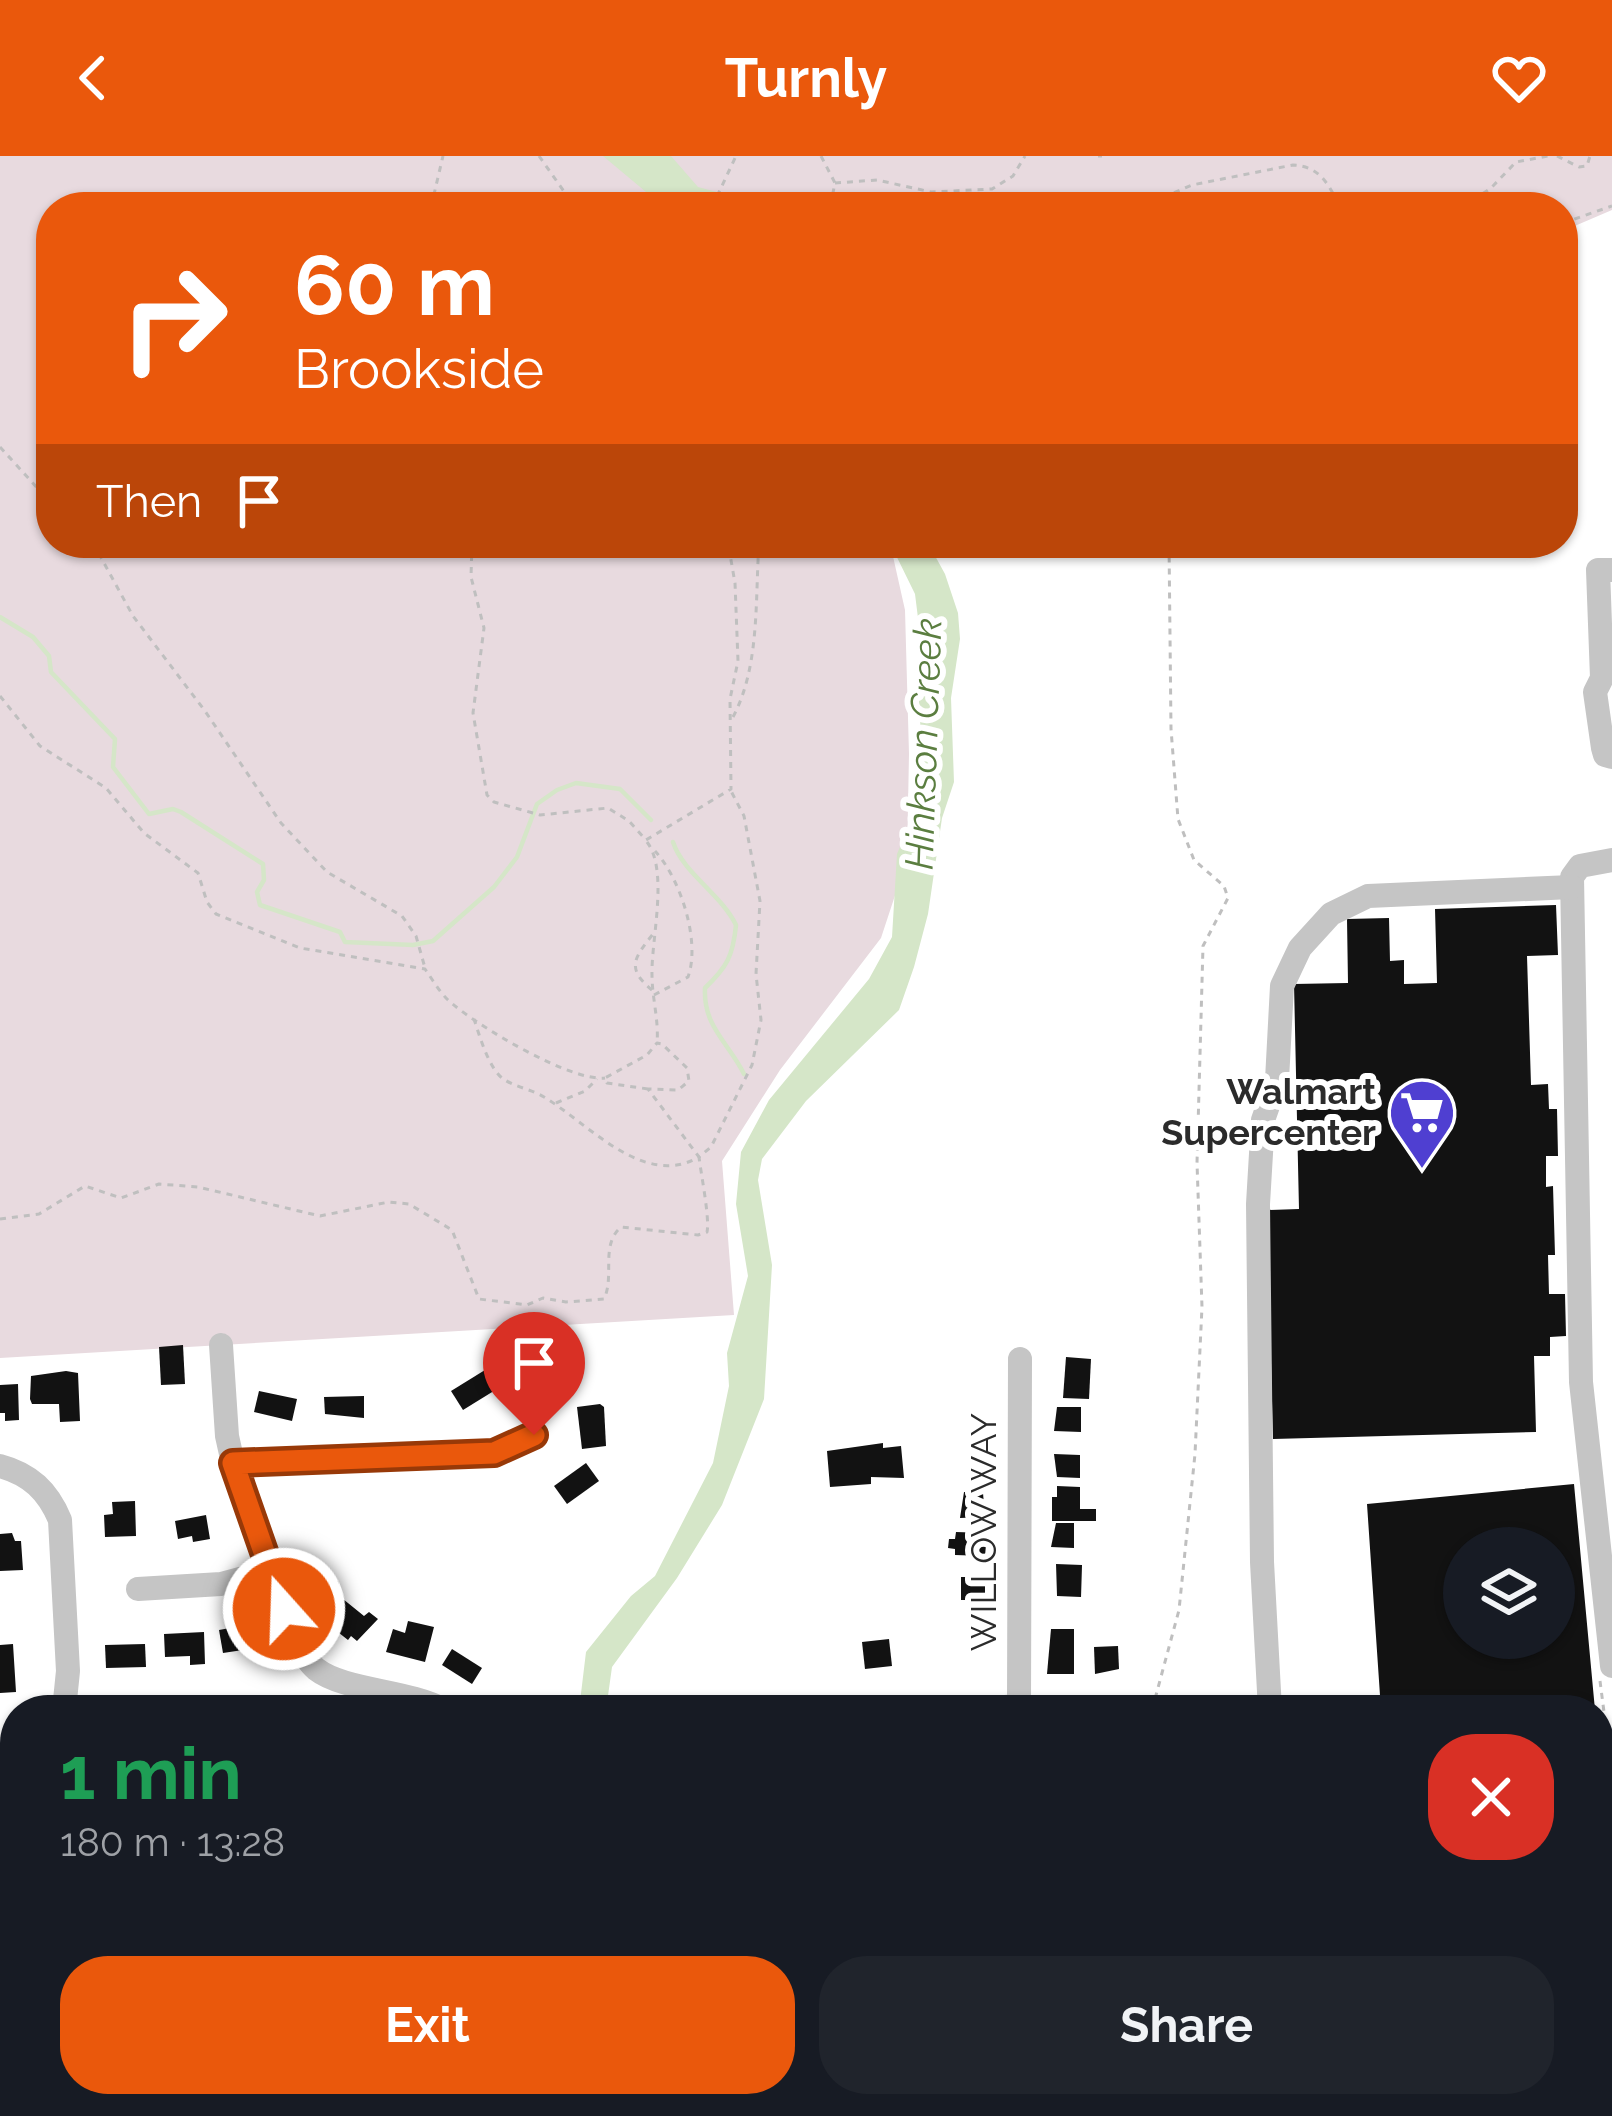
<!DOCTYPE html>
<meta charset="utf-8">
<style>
:root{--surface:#171b24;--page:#20242c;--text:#f1f3f6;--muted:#9ea1a6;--accent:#ea580c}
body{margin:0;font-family:Raleway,sans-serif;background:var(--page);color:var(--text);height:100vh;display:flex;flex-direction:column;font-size:45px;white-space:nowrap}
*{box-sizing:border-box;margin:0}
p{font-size:39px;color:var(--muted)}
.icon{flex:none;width:66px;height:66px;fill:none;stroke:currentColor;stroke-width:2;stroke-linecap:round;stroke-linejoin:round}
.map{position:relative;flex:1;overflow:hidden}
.side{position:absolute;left:0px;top:1539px;width:1614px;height:423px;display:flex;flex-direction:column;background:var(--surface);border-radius:48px 48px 0 0;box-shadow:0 3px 9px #0004}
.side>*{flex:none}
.top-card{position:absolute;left:36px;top:36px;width:1542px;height:366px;border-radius:48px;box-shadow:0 3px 9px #0004;background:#ea580c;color:#fff;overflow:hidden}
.buttons{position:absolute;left:1443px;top:1371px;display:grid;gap:24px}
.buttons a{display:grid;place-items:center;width:132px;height:132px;border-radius:50%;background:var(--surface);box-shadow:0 3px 9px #0004;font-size:60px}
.pin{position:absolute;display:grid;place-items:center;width:102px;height:102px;color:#fff;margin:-123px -51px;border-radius:50% 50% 50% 0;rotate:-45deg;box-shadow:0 0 12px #0007}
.pin .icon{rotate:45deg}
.me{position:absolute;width:132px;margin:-66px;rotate:340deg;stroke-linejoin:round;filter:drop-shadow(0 0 9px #0008)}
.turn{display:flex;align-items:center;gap:42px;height:252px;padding:0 60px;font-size:54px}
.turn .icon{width:156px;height:156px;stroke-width:2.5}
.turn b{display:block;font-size:84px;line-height:102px}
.then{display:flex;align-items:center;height:114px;padding:0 60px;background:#0003;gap:24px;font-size:45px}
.round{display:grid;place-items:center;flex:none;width:126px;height:126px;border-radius:48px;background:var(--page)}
.head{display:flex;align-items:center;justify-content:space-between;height:204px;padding:0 60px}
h1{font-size:72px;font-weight:700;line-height:90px;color:#1e9e55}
.action{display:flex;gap:24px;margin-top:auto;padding:24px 60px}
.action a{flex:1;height:138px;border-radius:48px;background:var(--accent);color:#fff;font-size:48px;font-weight:700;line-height:138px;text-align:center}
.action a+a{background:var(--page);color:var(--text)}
header{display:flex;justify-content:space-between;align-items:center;height:156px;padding:0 60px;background:var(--accent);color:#fff;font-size:54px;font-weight:700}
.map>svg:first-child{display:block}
.green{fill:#e8dadf}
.water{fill:#d5e6c8}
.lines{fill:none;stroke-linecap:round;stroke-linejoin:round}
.stream{stroke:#d5e6c8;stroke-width:4.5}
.building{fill:#121212;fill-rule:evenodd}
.path{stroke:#bfbfbf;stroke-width:3;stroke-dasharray:6 6;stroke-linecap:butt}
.minor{stroke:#c5c5c5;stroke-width:24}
.route-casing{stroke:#983908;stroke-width:30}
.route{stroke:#ea580c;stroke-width:21}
.labels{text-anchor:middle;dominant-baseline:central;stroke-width:12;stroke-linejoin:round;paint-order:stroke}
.poi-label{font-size:36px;font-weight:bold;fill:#2b2b2b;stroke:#fff;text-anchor:end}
.street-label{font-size:36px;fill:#2b2b2b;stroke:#fff}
.water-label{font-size:39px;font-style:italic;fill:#5b7e40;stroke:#fff}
</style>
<header><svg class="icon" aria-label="back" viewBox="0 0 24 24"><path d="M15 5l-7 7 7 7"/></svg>Turnly<svg class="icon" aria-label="heart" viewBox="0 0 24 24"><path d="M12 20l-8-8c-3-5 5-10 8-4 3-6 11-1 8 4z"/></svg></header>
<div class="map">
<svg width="1612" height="1960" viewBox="0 0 1612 1960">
<rect width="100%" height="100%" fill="#fff"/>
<g class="green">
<polygon points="0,0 1612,0 1612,54 1563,75 1563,51 51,51 51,387 890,387 905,454 909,598 907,703 881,782 780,914 722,1005 734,1159 0,1202"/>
<polygon points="15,1709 15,1947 714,1947 719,1960 0,1960 0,1710"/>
<polygon points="720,1947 848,1947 852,1960 725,1960"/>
<polygon points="880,1947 1041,1947 1028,1960 882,1960"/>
</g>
<g class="water">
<polygon points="603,0 671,0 698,31 747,44 756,51 664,51"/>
<polygon points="890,387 928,387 945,418 958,457 960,483 951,542 954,626 942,662 928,758 914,811 899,854 806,945 762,1003 758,1024 772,1109 764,1243 722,1349 677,1422 612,1511 606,1554 579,1554 586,1496 631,1440 655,1420 713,1307 729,1230 727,1197 748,1120 736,1048 741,996 769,944 869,823 892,781 897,698 917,651 922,586 918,543 921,486 915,438"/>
</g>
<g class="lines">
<g class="stream">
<polyline points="0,461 33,481 49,500 51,516 115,583 113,611 149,658 173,653 181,656 263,708 264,724 257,736 260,749 340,776 345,786 413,789 433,785 494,731 517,701 537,648 557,634 576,627 620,633 651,664"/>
<path d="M673,686C683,717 721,738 736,769C733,800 727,811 705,832C703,871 729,887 744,918"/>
</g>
</g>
<g class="building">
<polygon points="1556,749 1558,799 1527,800 1531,929 1548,928 1549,953 1557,953 1558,1000 1546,1000 1546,1031 1553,1030 1555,1099 1548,1099 1549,1138 1565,1138 1566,1180 1550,1181 1550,1200 1534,1200 1536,1276 1273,1283 1267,1054 1299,1053 1294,828 1348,827 1347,763 1389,762 1390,805 1404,804 1404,828 1437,827 1435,753"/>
<polygon points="183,1189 185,1228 161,1229 159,1191"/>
<polygon points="530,1193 553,1198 551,1206 572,1211 566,1234 523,1223"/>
<polygon points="1066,1201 1091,1203 1089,1243 1063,1242"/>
<polygon points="485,1214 497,1233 463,1254 451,1235"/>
<polygon points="66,1215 78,1217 80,1265 60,1266 59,1248 32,1248 30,1243 31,1220"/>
<polygon points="18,1228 19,1264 5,1265 5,1257 0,1257 0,1229"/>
<polygon points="259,1235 297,1243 292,1265 254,1256"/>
<polygon points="364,1240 364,1262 325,1258 324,1241"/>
<polygon points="600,1248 604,1251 606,1290 582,1293 577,1251"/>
<polygon points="1057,1251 1081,1251 1081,1276 1054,1275"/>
<polygon points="883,1287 883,1292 901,1290 904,1322 871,1321 871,1328 830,1331 827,1295"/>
<polygon points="1054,1298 1080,1299 1080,1322 1057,1321"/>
<polygon points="586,1307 599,1325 567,1348 554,1330"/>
<path d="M1574,1328L1595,1554H1381L1367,1348ZM1464,1392H1554V1482H1464Z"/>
<polygon points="1057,1330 1080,1331 1080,1353 1096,1353 1096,1365 1052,1365 1052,1341 1057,1341"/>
<polygon points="964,1336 983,1337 985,1361 960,1362"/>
<polygon points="135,1345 136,1380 105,1381 104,1359 113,1358 112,1346"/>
<polygon points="206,1359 210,1383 193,1386 192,1380 178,1383 175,1365"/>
<polygon points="1056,1367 1074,1367 1074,1392 1051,1391"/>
<polygon points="956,1376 987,1377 985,1400 955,1399 955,1393 948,1392 949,1383 955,1383"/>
<polygon points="12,1377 15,1385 21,1385 23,1414 0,1415 0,1378"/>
<polygon points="1056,1408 1082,1409 1081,1441 1057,1440"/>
<rect x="961" y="1421" width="24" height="23"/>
<polygon points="338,1425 343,1443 364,1460 369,1456 378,1463 357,1485 351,1480 348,1484 334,1473 338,1468 326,1459 318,1430"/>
<polygon points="408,1465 434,1471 425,1506 386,1496 393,1473 405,1477"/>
<polygon points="258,1467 262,1491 223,1497 219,1474"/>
<polygon points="1051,1473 1074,1473 1074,1518 1047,1518"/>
<polygon points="204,1476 205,1508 190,1509 190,1500 165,1501 164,1478"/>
<polygon points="889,1483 892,1510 865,1513 862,1486"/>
<polygon points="13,1488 16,1536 0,1537 0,1489"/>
<polygon points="145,1488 146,1511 106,1512 105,1489"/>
<polygon points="1118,1490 1119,1513 1095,1518 1094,1491"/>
<polygon points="452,1493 482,1512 472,1528 442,1509"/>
<polygon points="1602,1630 1612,1765 1599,1766 1599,1631"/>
<polygon points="1599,1850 1612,1850 1612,1960 1320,1960 1320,1957 1386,1947 1599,1947"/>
</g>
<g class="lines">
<g class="path">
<polyline points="539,0 575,51"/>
<polyline points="821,0 835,27 830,51"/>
<polyline points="1098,0 1102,0"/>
<polyline points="1557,0 1579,11 1587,10 1590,0"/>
<polyline points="835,27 877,24 931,36 992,33 1013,20 1025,0"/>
<polyline points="431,51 443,0"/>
<polyline points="712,51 736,0"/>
<path d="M1141,51L1192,29L1293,9C1320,10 1329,29 1340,51"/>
<polyline points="1463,51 1491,32 1516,6 1548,0"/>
<polyline points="1563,67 1612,50"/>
<polyline points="0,291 51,347"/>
<polyline points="93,387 133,460 205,555 281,667 327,716 402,760 416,780 425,812"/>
<polyline points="472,387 471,421 484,472 473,557 487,639 494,646 540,659 608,652 629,665 646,684 731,633 730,543 738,505 735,427 728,387"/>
<path d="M0,540L40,590L106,632L144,677L198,717L207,746L216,758L300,792L425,813C432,823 439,835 447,843C473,868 571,926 605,922"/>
<path d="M733,561C760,510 755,445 759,387"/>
<path d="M647,686C669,715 651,784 652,819C652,842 659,864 657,887"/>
<path d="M652,834C625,812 635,801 653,778"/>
<path d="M654,839L688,821C701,785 680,722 655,695"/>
<polyline points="648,933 607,927 605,922 647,899 657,887 662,888 687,912 689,925 678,934 648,933 699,1001 711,991 752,909 761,864 756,818 760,745 744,660 731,635"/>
<polyline points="556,947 585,935 597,923"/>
<path d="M0,1063L39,1058L85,1030L121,1042L159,1028L198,1031L320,1060L389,1046L409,1048L452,1074L479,1143L527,1149L543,1142L566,1146L604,1143C615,1120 600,1089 621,1071L698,1079L707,1076C710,1063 701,1018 699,1001C644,1033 589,968 544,941C531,933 514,931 502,922C488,910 480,881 474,863"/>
<polyline points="1600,1525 1612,1618"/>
<polyline points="1152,1554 1179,1454 1195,1298 1202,1151 1197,1007 1203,790 1228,742 1224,730 1194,704 1178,663 1171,573 1169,387"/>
<polyline points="0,1841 15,1842"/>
<polyline points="83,1947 90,1960"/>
<polyline points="100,1947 101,1960"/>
<polyline points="569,1947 577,1960"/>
<polyline points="30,1960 35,1947"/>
</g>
<g class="minor">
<polyline points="1612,414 1598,414 1602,522 1595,536 1603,592 1605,599 1612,601"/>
<polyline points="1612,704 1580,710 1572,721 1581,1226 1612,1510"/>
<path d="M221,1189L227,1280L233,1307L297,1490C303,1497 309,1507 316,1513C344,1535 408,1534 444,1554"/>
<polyline points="233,1307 494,1297 534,1279"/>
<path d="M0,1310C30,1318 48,1335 60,1364L68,1515L64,1554"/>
<polyline points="138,1433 221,1428 270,1415"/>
<polyline points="1019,1550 1020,1203"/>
<polyline points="963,1554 1019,1550 1052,1554"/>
<polyline points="1270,1554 1262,1406 1258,1048 1263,964 1277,924 1282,830 1300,792 1331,758 1368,740 1572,731"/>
<polyline points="0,1700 15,1699"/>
<polyline points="1599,1791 1612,1790"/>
<polyline points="1599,1822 1612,1821"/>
<polyline points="1309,1947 1310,1960"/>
</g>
</g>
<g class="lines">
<defs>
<polyline id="route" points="284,1453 233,1307 494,1297 534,1279"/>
</defs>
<use href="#route" class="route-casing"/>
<use href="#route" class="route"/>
</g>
<defs>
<symbol id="supermarket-pin" viewBox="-11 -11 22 30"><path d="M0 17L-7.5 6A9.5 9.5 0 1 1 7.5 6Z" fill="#4f3fd1" stroke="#fff"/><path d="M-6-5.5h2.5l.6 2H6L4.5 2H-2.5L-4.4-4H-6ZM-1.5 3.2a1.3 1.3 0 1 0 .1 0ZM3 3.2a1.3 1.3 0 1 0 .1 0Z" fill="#fff"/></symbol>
</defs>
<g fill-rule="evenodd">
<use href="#supermarket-pin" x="1384" y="918" width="76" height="104"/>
</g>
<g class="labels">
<g class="poi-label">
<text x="1376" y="935">Walmart<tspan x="1376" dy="41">Supercenter</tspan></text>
</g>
<g class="street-label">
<text transform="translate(983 1376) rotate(-90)">WILLOW WAY</text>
</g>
<g class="water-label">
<text transform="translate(923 588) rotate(-88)">Hinkson Creek</text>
</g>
</g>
</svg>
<div class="buttons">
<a><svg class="icon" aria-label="layers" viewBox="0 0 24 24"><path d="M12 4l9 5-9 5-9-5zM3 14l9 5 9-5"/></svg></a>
</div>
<div class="pin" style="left:534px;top:1279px;background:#d93025"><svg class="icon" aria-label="arrive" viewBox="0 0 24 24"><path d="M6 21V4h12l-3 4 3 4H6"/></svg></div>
<svg class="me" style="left:284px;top:1453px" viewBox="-20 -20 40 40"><circle r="17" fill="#ea580c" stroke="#fff" stroke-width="3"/><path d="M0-11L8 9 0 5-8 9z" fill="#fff"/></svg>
<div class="top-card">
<div class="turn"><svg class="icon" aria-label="right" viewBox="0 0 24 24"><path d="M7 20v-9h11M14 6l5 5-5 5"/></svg><div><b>60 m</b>Brookside</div></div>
<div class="then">Then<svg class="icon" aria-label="arrive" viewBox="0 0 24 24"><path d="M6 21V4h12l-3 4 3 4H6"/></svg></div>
</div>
<section class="side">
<div class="head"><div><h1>1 min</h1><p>180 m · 13:28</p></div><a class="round" style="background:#d93025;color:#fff"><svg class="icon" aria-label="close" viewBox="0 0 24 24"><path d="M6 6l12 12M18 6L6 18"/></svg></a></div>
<div class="action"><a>Exit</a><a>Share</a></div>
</section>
</div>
